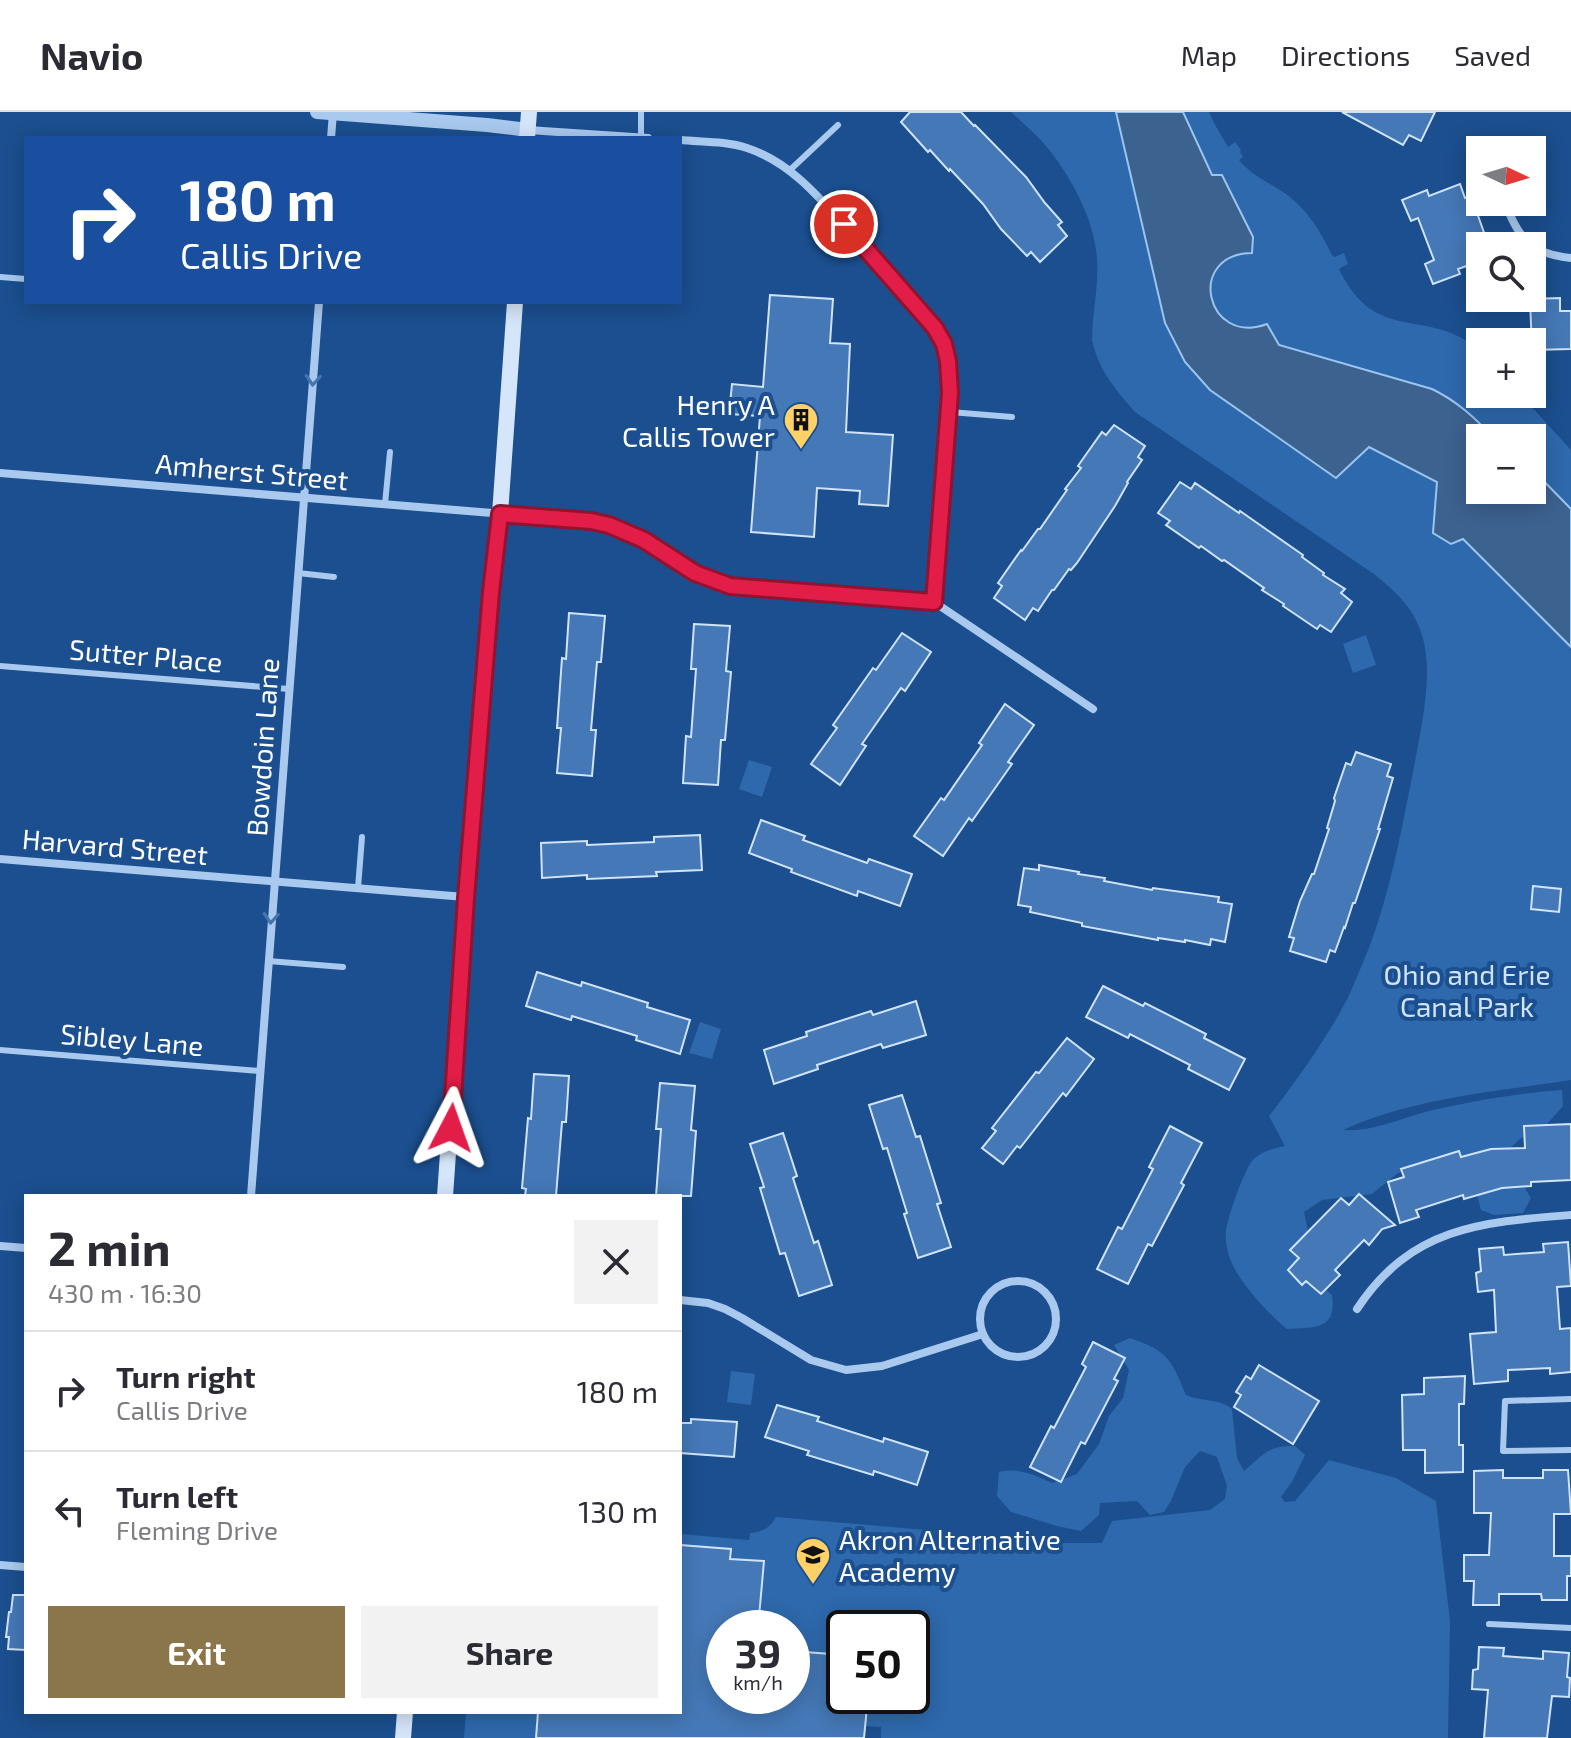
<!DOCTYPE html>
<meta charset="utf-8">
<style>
:root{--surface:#fff;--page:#f2f2f3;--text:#2b2b33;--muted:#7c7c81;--line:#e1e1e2;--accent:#8a764a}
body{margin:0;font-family:"Exo 2",sans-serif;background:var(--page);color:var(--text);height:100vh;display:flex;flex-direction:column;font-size:30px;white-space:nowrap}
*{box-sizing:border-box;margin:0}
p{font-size:26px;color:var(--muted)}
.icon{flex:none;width:44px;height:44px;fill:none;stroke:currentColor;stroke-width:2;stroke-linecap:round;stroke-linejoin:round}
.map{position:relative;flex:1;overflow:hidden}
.sheet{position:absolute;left:24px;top:1082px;width:658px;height:520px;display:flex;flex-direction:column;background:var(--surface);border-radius:0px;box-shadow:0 4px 20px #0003}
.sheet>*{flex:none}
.banner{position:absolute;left:24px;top:24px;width:658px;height:168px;border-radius:0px;box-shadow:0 4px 20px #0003;background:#1a4fa0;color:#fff;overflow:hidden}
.needle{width:52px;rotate:94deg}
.buttons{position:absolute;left:1466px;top:24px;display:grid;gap:16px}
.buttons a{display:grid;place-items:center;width:80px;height:80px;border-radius:0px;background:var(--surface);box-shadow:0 4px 20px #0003;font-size:40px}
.speed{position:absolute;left:706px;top:1498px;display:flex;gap:16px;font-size:40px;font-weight:700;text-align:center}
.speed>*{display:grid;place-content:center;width:104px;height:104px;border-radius:50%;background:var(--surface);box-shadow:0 4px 20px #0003;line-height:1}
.speed small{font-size:20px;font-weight:400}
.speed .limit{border:4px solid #111;border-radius:12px;background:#fff;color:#111}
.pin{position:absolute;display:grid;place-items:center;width:68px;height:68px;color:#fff;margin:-34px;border:4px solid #fff;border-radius:50%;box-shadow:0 2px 8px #0007}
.me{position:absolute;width:88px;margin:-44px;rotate:4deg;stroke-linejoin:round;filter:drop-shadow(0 0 6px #0008)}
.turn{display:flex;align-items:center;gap:28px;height:168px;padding:0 24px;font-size:36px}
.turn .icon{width:104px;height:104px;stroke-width:2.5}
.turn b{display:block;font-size:56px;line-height:68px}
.round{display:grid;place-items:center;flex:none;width:84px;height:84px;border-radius:0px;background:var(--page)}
.headline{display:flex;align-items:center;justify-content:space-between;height:136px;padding:0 24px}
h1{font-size:48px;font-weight:700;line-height:60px}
.button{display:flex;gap:16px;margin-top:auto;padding:16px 24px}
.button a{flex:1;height:92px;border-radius:0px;background:var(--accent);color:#fff;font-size:32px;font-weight:700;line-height:92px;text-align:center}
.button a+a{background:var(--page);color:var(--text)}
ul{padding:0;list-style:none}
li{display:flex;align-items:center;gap:24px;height:120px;padding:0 24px;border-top:2px solid var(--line)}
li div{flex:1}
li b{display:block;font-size:30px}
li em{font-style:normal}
header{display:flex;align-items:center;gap:48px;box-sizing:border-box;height:112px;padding:0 40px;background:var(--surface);border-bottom:2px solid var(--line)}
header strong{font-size:38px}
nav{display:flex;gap:44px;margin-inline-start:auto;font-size:28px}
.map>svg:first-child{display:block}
.green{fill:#2e69ad}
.water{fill:#3c6290;stroke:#9cc4f0;stroke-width:2}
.building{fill:#4478b7;stroke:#cfe3fa;stroke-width:2}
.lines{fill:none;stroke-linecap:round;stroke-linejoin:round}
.service{stroke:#a9c9ee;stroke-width:6}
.minor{stroke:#a9c9ee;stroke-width:8}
.tertiary{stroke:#a9c9ee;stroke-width:14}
.secondary{stroke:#d6e6fa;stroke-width:16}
.oneway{stroke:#4674ac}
.route-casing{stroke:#92132f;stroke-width:20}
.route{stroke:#e11d48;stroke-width:14}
.labels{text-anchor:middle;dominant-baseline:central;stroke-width:8;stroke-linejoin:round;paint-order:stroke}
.poi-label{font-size:28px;fill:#fff;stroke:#1b4f8f;text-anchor:end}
.street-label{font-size:28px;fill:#fff;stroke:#1b4f8f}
.park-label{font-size:28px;fill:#cfe3fa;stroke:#1b4f8f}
</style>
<header>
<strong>Navio</strong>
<nav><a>Map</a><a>Directions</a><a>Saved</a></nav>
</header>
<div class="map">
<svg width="1571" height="1626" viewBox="0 0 1571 1626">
<rect width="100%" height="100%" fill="#1b4f8f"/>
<g class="green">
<path d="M1011,0H1116L1165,211L1185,250L1210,278L1335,366L1369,335L1438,370L1462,426L1571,535V968C1495,980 1413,986 1343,1018C1375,1020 1403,1005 1433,998C1476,988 1519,981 1562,978L1563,994L1540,1020L1521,1026L1510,1036L1521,1070L1531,1086L1523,1101L1494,1103L1481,1098L1467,1043L1451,1044L1422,1055L1398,1061L1372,1082L1322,1088L1304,1100L1311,1133L1300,1157L1332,1183C1337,1219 1314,1215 1287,1217C1268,1202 1236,1167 1229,1144C1227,1137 1225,1126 1226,1119C1228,1104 1243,1061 1252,1049C1261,1039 1272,1037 1285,1034L1269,1004C1296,969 1323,932 1344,893C1350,883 1354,871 1359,860C1388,795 1400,725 1414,655C1421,616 1434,561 1422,523C1414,496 1395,479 1374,462L1135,300C1115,277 1098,257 1092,228C1092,201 1099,174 1097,147C1095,110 1073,69 1051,40C1039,25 1025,13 1011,0Z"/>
<path d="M1183,0H1209L1214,11L1228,35L1235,30L1241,38L1240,40L1243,45L1239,48C1251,63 1270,71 1286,82C1308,98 1320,119 1332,143L1335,145L1344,141L1348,152L1339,157C1376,235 1429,193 1480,239V282H1520L1571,338V397L1532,357V326H1494L1475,307L1441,280L1279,233L1267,213C1203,231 1186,145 1252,141L1212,63Z"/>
<polygon points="1366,523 1376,553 1353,561 1343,532"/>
<polygon points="749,648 772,655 762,685 739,677"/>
<polygon points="700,910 721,917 712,947 689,941"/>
<path d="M1130,1226C1168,1239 1171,1247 1186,1283C1202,1290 1219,1286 1232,1297L1237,1346L1244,1359C1265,1342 1266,1334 1295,1334L1305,1343L1293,1368L1281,1385L1285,1390L1295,1389L1329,1348L1396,1366L1436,1389L1450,1509L1448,1626H881V1615L865,1614L868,1584H912V1516H844V1543L792,1539V1516H758L730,1447V1437L680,1433V1422L749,1428L750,1421C762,1420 770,1416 776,1405L949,1420V1431H1102L1112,1409L1210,1398L1225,1387L1227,1374L1217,1345L1200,1339L1185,1355L1171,1389L1164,1400L1150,1403L1137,1389L1100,1391L1099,1403L1081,1419L1057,1414L1011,1400L997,1384L999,1360C1018,1355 1035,1363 1052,1371L1077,1362L1099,1332L1109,1304L1123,1286L1129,1258L1114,1233Z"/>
<polygon points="731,1259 755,1262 751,1293 727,1290"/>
<polygon points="466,1600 538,1600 536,1626 464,1626"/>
</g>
<path class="water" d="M1116,0H1183L1212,63H1222L1253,125L1252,141C1185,142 1206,235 1267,212L1279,233L1432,277C1457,289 1475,306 1494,326H1480V378H1532V357L1571,397V535L1463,427L1451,432L1433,421L1437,370L1369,335L1336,366L1210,278L1185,250L1165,211Z"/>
<g class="building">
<polygon points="910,0 961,0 974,14 975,13 1026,65 1045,91 1062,110 1058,113 1067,124 1040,150 1031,140 1027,144 1001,117 983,92 950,57 949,59 930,38 928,40 901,10"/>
<polygon points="1342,0 1435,0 1421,29 1409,23 1403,33"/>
<polygon points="1460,72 1465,86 1471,84 1487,129 1480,132 1480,149 1458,157 1460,162 1433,172 1425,152 1434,148 1418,106 1411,109 1402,88 1427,78 1429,84"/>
<polygon points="770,183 833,187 830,231 850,232 846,320 893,323 888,394 859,392 860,379 817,376 814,425 751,420 760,304 729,302 732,272 763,275"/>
<polygon points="1560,186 1560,199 1571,199 1571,237 1532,238 1530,187"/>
<polygon points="1114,313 1145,334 1138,345 1142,348 1127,370 1128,371 1115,394 1077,451 1071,458 1069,457 1054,478 1052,478 1038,499 1033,496 1025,508 994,486 1002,474 998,471 1021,438 1022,439 1038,417 1040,417 1067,378 1065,377 1081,356 1078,354 1080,351 1102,320 1106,323"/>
<polygon points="1180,370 1191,377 1195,371 1239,401 1240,399 1303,443 1302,445 1324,461 1323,463 1345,477 1341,481 1352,490 1331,520 1320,513 1317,517 1283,494 1284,492 1262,478 1264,476 1224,448 1222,449 1201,434 1199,436 1166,413 1170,409 1158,401"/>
<polygon points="569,501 605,504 601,550 597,550 591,618 596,618 592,664 557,661 561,616 557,616 562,546 566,547"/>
<polygon points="694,512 730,514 726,559 731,560 725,628 721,628 718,673 683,671 686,624 691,625 696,557 691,557"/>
<polygon points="902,521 931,540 905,579 901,576 862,632 866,634 840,673 811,652 837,616 833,613 873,556 876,558"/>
<polygon points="1005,592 1034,613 1008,650 1012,652 972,709 969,706 943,744 914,724 941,686 944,688 982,633 979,631"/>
<polygon points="1356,640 1391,652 1387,664 1393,666 1378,717 1380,717 1355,791 1353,791 1345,816 1344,815 1335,840 1330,838 1326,850 1290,839 1294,826 1289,825 1300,789 1312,762 1314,762 1329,717 1327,716 1335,689 1334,686 1346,651 1351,653"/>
<polygon points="761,708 805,724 803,728 867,751 869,747 912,762 900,794 858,779 857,784 791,760 792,757 749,741"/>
<polygon points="700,723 702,758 656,760 657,764 587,767 587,763 542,766 541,731 587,729 587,733 654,730 654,725"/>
<polygon points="1039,753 1079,760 1078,762 1105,766 1104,769 1152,778 1153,776 1219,785 1218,790 1232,792 1225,830 1211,827 1210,833 1185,828 1185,830 1158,826 1158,828 1082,814 1082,811 1030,800 1031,795 1018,793 1024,756 1039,758"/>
<polygon points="1533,774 1561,777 1559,800 1531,797"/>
<polygon points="537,860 581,874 582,870 648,891 647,895 690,908 680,942 636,928 637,924 572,904 571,908 526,894"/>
<polygon points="1103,874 1143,894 1145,891 1206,922 1204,926 1245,947 1229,978 1188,957 1190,953 1130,922 1128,926 1086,905"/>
<polygon points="916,889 926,923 883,936 881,932 817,953 818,957 774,972 764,938 807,924 806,920 871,899 873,903"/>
<polygon points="1067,926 1094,947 1066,984 1063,981 1020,1036 1017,1034 1003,1052 982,1036 996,1019 992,1016 1036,960 1039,961"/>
<polygon points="534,962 569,964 566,1010 562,1010 556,1084 525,1084 526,1077 522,1076 528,1006 531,1007"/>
<polygon points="660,971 695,974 691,1018 696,1019 691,1084 656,1084 661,1017 656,1017"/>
<polygon points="902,983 916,1025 920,1024 941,1091 937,1092 951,1135 918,1146 904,1102 907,1101 887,1036 883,1037 869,993"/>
<polygon points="1571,1012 1571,1068 1531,1070 1531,1074 1502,1076 1464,1087 1463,1083 1416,1098 1419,1105 1400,1111 1388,1070 1404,1065 1401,1057 1459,1039 1461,1045 1491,1037 1525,1036 1524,1014"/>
<polygon points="1170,1014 1202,1031 1181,1071 1184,1073 1152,1134 1148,1132 1128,1172 1097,1157 1118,1115 1122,1117 1153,1057 1149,1055"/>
<polygon points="783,1021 797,1064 793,1066 814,1131 818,1129 832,1173 799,1184 785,1141 780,1142 760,1076 764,1075 750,1032"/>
<polygon points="1359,1082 1395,1113 1382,1117 1369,1133 1364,1128 1335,1158 1340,1163 1321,1182 1306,1169 1302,1173 1288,1158 1299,1146 1290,1138 1341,1086 1349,1093"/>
<polygon points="1568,1130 1571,1174 1557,1175 1560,1217 1571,1216 1571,1260 1550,1262 1550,1256 1508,1258 1508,1269 1474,1272 1470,1222 1496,1220 1494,1178 1478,1180 1476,1161 1481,1159 1479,1137 1503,1135 1504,1143 1544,1140 1543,1132"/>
<polygon points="1093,1230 1125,1246 1114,1267 1118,1269 1085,1332 1081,1330 1061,1370 1030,1355 1051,1314 1054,1316 1086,1255 1082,1252"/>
<polygon points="1259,1253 1319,1289 1293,1332 1234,1295 1241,1283 1236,1280 1246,1264 1251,1267"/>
<polygon points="1465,1264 1464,1292 1459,1292 1459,1333 1463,1333 1463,1360 1425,1361 1425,1338 1403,1338 1402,1283 1424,1282 1424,1266"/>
<polygon points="777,1293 819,1305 817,1309 883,1330 884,1326 928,1340 917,1373 874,1359 873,1363 807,1343 809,1339 765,1325"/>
<polygon points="691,1307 737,1310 734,1345 680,1341 680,1311 691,1311"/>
<polygon points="1503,1358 1503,1366 1543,1366 1543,1358 1568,1358 1571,1402 1554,1402 1554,1444 1571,1444 1571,1464 1567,1464 1567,1488 1542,1488 1541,1482 1499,1482 1499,1493 1473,1493 1474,1469 1464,1469 1464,1443 1489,1443 1491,1401 1474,1401 1474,1359"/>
<polygon points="680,1433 731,1437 730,1447 764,1449 758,1516 724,1516 724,1584 792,1584 792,1539 844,1543 844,1584 868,1584 864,1626 536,1626 538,1600 680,1600"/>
<polygon points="13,1483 26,1483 26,1538 8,1537 9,1525 6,1525 9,1500 11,1500"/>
<polygon points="1479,1535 1504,1536 1503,1544 1543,1547 1543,1539 1569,1541 1567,1565 1570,1566 1569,1585 1552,1584 1547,1626 1484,1626 1488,1578 1472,1577 1473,1558 1478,1557"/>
</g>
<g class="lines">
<g class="service">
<polyline points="641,25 641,0"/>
<polyline points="790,58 838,13"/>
<polyline points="0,165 26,167"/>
<polyline points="950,300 1012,305"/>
<polyline points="385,392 390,340"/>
<polyline points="298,461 334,465"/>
<polyline points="0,554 289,577"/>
<polyline points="358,776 362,725"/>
<polyline points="268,849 343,855"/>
<polyline points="0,938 260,959"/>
<polyline points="1571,1287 1505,1289 1503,1339 1571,1338"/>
<polyline points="1489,1512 1571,1516"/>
</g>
<g class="minor">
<polyline points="528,18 648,26"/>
<polyline points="331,26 333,1"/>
<path d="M680,28C702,30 726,29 747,36C793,51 823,90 855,125C877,149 899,174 920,198L935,216L944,232L950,264V300L934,490"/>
<path d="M1505,90C1518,127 1532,142 1571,146"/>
<polyline points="0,361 591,409 626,419 644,428 695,461 730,474 934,490 1093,597"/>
<polyline points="0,747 465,785"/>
<polyline points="251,1084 319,190"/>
<polyline points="0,1134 26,1136"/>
<circle cx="1018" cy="1207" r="38"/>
<polyline points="680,1188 708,1191 725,1197 742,1206 811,1248 846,1258 882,1254 983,1222"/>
<path d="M1357,1197C1411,1115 1481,1110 1571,1103"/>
<polyline points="0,1453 26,1455"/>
</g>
<polyline class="tertiary" points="317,0 487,13 528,18"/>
<g class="secondary">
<polyline points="527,26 529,0"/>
<polyline points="445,1084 466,786 491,480 500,402 515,190"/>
<polyline points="403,1626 405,1600"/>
</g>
</g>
<defs><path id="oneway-chevron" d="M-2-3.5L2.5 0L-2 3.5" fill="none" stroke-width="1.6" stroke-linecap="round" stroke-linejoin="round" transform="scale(2)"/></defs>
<g class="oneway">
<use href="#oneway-chevron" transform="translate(313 268) rotate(94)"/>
<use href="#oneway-chevron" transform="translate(271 806) rotate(94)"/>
</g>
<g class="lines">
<defs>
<polyline id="route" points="451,1016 466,786 491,480 500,402 591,409 609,413 644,428 695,461 730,474 934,490 950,281 948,249 944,232 935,216 844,112"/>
</defs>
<use href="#route" class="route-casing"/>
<use href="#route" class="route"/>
</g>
<defs>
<symbol id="building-pin" viewBox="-11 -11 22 30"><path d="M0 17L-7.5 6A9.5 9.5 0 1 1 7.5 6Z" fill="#ffd166" stroke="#1b4f8f"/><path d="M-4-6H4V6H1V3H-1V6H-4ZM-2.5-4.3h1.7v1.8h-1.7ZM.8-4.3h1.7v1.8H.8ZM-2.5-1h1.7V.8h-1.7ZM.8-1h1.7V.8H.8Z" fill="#111"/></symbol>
<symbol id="school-pin" viewBox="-11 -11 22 30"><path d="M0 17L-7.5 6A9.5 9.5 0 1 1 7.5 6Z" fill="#ffd166" stroke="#1b4f8f"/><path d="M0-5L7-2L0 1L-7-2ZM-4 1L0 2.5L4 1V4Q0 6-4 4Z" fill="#111"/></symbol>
</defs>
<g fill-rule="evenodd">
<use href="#building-pin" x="781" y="288" width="40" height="54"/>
<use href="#school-pin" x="793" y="1423" width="40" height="54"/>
</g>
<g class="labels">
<g class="poi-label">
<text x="775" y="292">Henry A<tspan x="775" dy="32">Callis Tower</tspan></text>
<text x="839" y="1427" text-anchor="start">Akron Alternative<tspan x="839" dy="32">Academy</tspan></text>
</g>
<g class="street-label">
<text transform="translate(252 359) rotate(5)">Amherst Street</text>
<text transform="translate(146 543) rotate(5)">Sutter Place</text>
<text transform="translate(262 635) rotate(-86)">Bowdoin Lane</text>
<text transform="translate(115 734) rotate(5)">Harvard Street</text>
<text transform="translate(132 927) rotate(5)">Sibley Lane</text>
</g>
<g class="park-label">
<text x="1467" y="862">Ohio and Erie<tspan x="1467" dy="32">Canal Park</tspan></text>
</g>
</g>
</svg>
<div class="buttons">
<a><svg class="needle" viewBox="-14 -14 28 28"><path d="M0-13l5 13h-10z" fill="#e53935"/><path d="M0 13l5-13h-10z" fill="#7c7c81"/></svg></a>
<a><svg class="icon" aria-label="search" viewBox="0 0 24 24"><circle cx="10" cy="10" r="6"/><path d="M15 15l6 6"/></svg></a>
<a>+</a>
<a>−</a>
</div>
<div class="speed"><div>39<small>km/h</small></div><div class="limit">50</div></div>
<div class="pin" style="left:844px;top:112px;background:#d93025"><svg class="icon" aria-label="arrive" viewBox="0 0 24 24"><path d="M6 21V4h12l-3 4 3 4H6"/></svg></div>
<svg class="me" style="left:451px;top:1016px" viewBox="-20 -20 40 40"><path d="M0-17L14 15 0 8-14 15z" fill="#e11d48" stroke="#fff" stroke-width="4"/></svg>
<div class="banner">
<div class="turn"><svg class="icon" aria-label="right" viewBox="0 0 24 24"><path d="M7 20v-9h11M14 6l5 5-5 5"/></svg><div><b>180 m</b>Callis Drive</div></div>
</div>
<section class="sheet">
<div class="headline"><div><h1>2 min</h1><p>430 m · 16:30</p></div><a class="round"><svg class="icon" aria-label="close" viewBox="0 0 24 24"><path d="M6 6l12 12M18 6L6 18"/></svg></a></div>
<ul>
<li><svg class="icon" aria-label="right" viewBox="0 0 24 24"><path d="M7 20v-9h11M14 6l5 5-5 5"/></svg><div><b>Turn right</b><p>Callis Drive</p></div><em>180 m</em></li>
<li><svg class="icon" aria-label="left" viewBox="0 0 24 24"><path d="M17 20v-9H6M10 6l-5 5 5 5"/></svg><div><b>Turn left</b><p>Fleming Drive</p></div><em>130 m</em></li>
</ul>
<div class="button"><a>Exit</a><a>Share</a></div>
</section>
</div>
